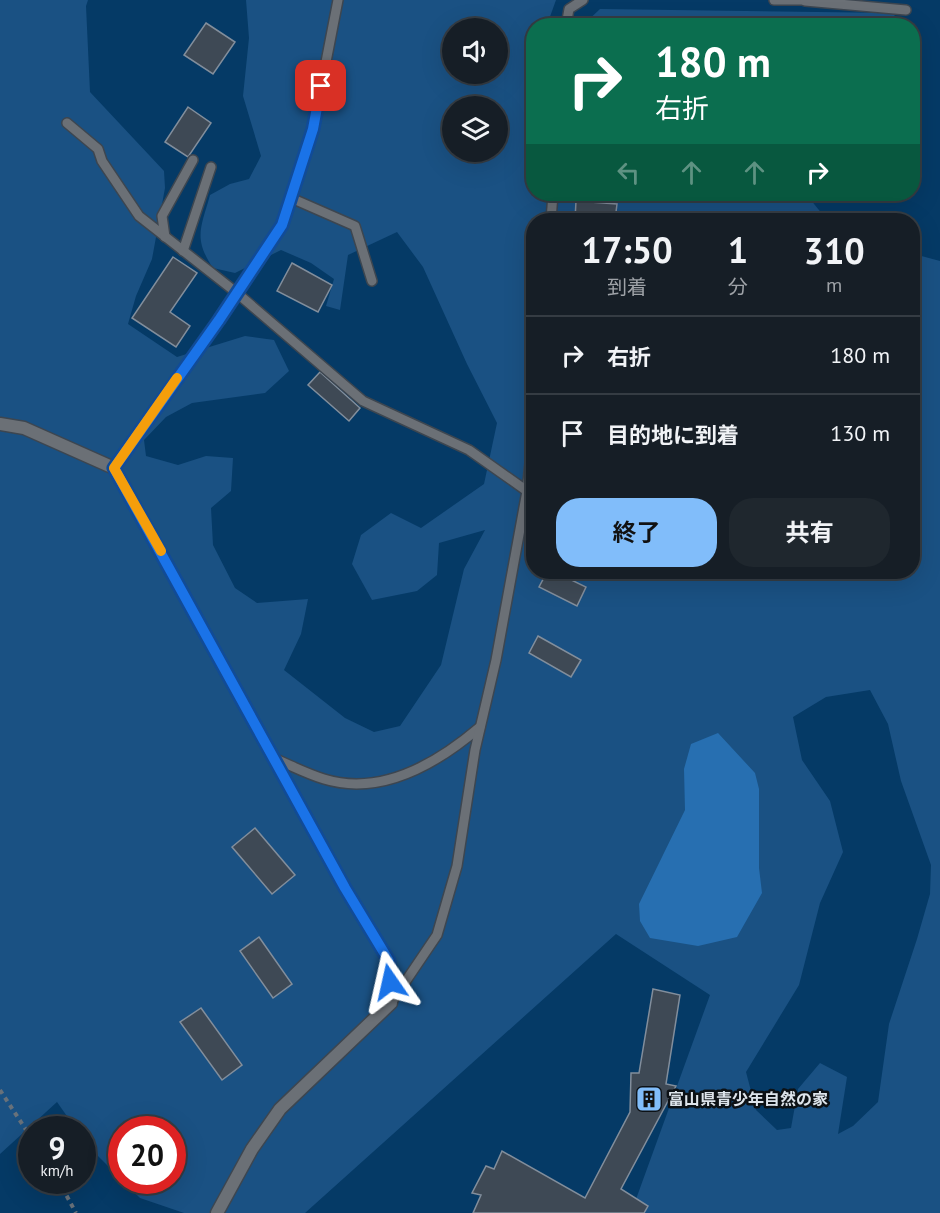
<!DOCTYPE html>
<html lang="ja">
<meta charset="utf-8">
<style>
:root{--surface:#161e26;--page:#1f272e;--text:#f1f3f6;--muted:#9ea2a7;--line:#353c43;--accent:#81bdfa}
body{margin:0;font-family:"PT Sans","Noto Sans JP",sans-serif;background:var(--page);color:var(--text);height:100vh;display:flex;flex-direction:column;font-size:22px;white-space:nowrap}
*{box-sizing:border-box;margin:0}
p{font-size:20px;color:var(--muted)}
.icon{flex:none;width:33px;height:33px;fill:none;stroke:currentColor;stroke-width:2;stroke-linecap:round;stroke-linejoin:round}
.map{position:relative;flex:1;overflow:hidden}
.panel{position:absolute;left:526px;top:213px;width:394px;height:366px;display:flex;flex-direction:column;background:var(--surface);border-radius:24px;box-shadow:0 6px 24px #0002,0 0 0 2px var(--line)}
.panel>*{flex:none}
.hud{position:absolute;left:526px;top:18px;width:394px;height:183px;border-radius:24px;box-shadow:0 6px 24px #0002,0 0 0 2px var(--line);background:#0b6e4f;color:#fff;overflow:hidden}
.controls{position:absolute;left:442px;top:18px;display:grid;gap:12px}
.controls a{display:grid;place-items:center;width:66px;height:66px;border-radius:50%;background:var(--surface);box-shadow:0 6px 24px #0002,0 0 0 2px var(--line);font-size:30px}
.speed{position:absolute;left:18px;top:1116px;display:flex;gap:12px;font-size:30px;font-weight:700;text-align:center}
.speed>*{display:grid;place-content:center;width:78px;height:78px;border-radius:50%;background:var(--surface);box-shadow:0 6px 24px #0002,0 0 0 2px var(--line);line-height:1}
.speed small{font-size:15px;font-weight:400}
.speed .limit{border:9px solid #d22;background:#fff;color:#111}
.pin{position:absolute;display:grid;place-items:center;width:51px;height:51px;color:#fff;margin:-26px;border-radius:12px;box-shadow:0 3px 9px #0006}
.me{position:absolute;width:66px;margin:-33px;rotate:349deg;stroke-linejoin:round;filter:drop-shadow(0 0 4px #0008)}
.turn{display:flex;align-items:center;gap:21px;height:126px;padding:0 30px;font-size:27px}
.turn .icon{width:78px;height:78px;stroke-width:2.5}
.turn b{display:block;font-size:42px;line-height:51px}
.lanes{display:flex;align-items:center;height:57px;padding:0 30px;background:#0003;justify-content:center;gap:30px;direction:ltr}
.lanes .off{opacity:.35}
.eta{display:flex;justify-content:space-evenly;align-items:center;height:102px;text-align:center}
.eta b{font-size:36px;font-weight:700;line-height:42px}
.action{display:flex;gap:12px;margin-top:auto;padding:12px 30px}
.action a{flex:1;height:69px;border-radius:24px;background:var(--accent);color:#111;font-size:24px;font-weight:700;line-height:69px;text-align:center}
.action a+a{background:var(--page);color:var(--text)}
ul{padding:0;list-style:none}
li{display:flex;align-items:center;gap:18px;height:78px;padding:0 30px;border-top:2px solid var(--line)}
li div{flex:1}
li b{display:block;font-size:22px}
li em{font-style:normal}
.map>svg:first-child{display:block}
.green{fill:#053a66;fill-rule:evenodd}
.forest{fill:#1a5183;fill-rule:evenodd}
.water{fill:#276fb1}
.building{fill:#3e4955;stroke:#828e9c;stroke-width:1.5}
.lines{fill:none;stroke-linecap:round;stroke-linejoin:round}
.lane-casing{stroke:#3d4650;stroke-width:12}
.street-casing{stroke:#3d4650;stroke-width:15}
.path{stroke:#68717a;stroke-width:4;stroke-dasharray:4.5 4.5;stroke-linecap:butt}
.lane{stroke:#6b7076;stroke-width:9}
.street{stroke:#6b7076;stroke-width:12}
.route-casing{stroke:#114b97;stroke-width:15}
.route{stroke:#1a73e8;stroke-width:10}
.slow{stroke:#f59e0b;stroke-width:10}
.labels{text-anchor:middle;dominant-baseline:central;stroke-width:5;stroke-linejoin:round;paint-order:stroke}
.poi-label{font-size:16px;font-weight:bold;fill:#dde4eb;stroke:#0c1115;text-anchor:start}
</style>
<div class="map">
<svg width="940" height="1213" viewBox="0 0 940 1213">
<rect width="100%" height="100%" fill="#1e2833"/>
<path class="green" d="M0,0H940V1213H0ZM534,26H914V194H534ZM453,28H498V74H453ZM453,106H498V152H453ZM534,220H914V572H534ZM32,1130H82V1180H32ZM122,1130H172V1180H122Z"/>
<g class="forest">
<path d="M0,0H88L86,6L90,92L164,171L165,188L152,259L136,296L128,324L177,357L245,336L274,340L289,371L265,393L192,403L166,417L144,440L146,456L178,465L206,456L233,458L231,491L211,508L213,545L235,588L257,603L308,599L301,634L284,670L345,718L374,732L400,726L441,665L464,569L485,530L439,543L437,575L417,591L372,600L352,564L361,535L391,513L421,528L484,484L497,423L467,364L423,267L397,232L348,255L340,310L326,306L334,279L311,263L281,250L235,273L213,268C193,238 201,228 210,195L230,184L249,179L261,156L243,96L249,38L246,0H556L547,25L534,26V194H806L827,220H534V572H914V254L940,261V1213H631L710,995L616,934L305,1213H184L140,1198L123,1181L172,1180V1130H122L121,1179L84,1142L82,1130L76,1129L57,1102L0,1154ZM453,28H498V74H453ZM453,106H498V152H453ZM870,690L888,724L901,781L931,865L930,894L917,939L889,1024L878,1102L853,1126L838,1134L847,1077L820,1063L798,1089L791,1128L777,1130L756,1110L746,1072L799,985L820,903L843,852L830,801L802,760L793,717L826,697Z"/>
<polygon points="600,9 894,13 896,23 893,26 582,26"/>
</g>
<polygon class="water" points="718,733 755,773 759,789 759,868 762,893 737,937 698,946 650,938 640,921 639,904 685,810 684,769 691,744"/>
<g class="building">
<polygon points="206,23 235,42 213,74 184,55"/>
<polygon points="188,107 211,123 188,157 165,142"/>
<polygon points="576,201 617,204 615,220 575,220"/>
<polygon points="173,257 197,273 170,312 190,326 176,347 132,318"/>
<polygon points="292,263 332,285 318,312 277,291"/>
<polygon points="320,372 360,408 349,421 308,385"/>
<polygon points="547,572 555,572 586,587 577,606 539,587"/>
<polygon points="538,636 581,660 571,677 529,653"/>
<polygon points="255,828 295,875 272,894 232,847"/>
<polygon points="259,937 292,984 273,998 240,951"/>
<polygon points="653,989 680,995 666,1084 676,1086 621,1189 648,1206 644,1213 473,1213 481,1195 472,1193 486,1166 494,1169 502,1151 585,1198 630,1112 631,1073 639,1073"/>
<polygon points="201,1008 242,1065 222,1080 180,1022"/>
</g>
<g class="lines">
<defs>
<g id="lane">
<polyline points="338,0 313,129 282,225 219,320 114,468 345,888 389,961 391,1003"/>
<polyline points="774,0 806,0"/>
<polyline points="805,1 906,10"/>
<polyline points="566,26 569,9 583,0"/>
<polyline points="67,123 98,149 102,161 139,216 237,293 363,401 469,450 527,491"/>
<polyline points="291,198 355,226 372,281"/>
<polyline points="551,220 553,194"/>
<polyline points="165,237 162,216 193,160"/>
<polyline points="183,251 211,167"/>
<path d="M273,758C290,765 307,774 324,779C382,797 439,762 480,727"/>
<polyline points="391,1003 437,935 457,866 475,750 496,660 527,491 534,427"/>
</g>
<g id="street">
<polyline points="0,424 24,428 114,468"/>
<polyline points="217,1213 252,1149 280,1109 391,1003"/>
</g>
</defs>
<use href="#lane" class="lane-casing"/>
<use href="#street" class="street-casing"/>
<g class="path">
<polyline points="0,1090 32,1139"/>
<polyline points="58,1180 76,1213"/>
</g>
<use href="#lane" class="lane"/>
<use href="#street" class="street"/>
</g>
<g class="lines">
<defs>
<polyline id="route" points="321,86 313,129 282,225 219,320 114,468 345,888 389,961 390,982"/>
</defs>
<use href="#route" class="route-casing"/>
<use href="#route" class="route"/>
<polyline class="slow" points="161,551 114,468 177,378"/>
</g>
<defs>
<symbol id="building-square" viewBox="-11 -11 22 22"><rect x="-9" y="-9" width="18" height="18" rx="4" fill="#81bdfa" stroke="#0c1115"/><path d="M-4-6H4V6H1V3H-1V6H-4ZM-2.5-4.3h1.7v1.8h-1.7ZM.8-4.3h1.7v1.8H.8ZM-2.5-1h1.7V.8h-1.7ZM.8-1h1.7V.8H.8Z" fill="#111"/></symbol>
</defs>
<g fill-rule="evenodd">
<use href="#building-square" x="634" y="1084" width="30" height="30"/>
</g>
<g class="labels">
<g class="poi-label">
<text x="668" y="1099">富山県青少年自然の家</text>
</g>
</g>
</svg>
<div class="controls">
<a><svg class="icon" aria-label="sound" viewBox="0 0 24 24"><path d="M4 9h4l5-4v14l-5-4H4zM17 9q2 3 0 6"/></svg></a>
<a><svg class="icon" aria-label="layers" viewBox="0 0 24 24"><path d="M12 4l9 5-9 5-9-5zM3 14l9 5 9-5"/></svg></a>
</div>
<div class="speed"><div>9<small>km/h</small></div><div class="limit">20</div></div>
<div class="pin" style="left:321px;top:86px;background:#d93025"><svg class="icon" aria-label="arrive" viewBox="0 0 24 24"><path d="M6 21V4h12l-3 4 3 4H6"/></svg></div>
<svg class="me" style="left:390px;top:982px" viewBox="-20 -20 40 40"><path d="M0-17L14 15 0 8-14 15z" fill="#1a73e8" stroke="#fff" stroke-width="4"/></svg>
<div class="hud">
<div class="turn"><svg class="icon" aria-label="right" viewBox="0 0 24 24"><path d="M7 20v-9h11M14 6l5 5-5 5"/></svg><div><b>180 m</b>右折</div></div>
<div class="lanes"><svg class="icon off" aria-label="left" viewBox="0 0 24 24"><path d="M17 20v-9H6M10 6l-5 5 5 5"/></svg><svg class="icon off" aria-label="ahead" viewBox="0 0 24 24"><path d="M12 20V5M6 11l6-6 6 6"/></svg><svg class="icon off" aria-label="ahead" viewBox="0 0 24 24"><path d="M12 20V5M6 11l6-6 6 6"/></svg><svg class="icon" aria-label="right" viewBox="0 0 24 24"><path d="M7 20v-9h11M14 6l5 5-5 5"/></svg></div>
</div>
<section class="panel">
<div class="eta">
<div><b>17:50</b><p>到着</p></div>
<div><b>1</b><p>分</p></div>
<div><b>310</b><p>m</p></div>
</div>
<ul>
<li><svg class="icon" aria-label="right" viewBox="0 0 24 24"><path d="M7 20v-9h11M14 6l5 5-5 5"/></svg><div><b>右折</b></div><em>180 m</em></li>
<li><svg class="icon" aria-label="arrive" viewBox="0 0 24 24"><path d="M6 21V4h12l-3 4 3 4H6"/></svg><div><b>目的地に到着</b></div><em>130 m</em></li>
</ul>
<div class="action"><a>終了</a><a>共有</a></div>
</section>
</div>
